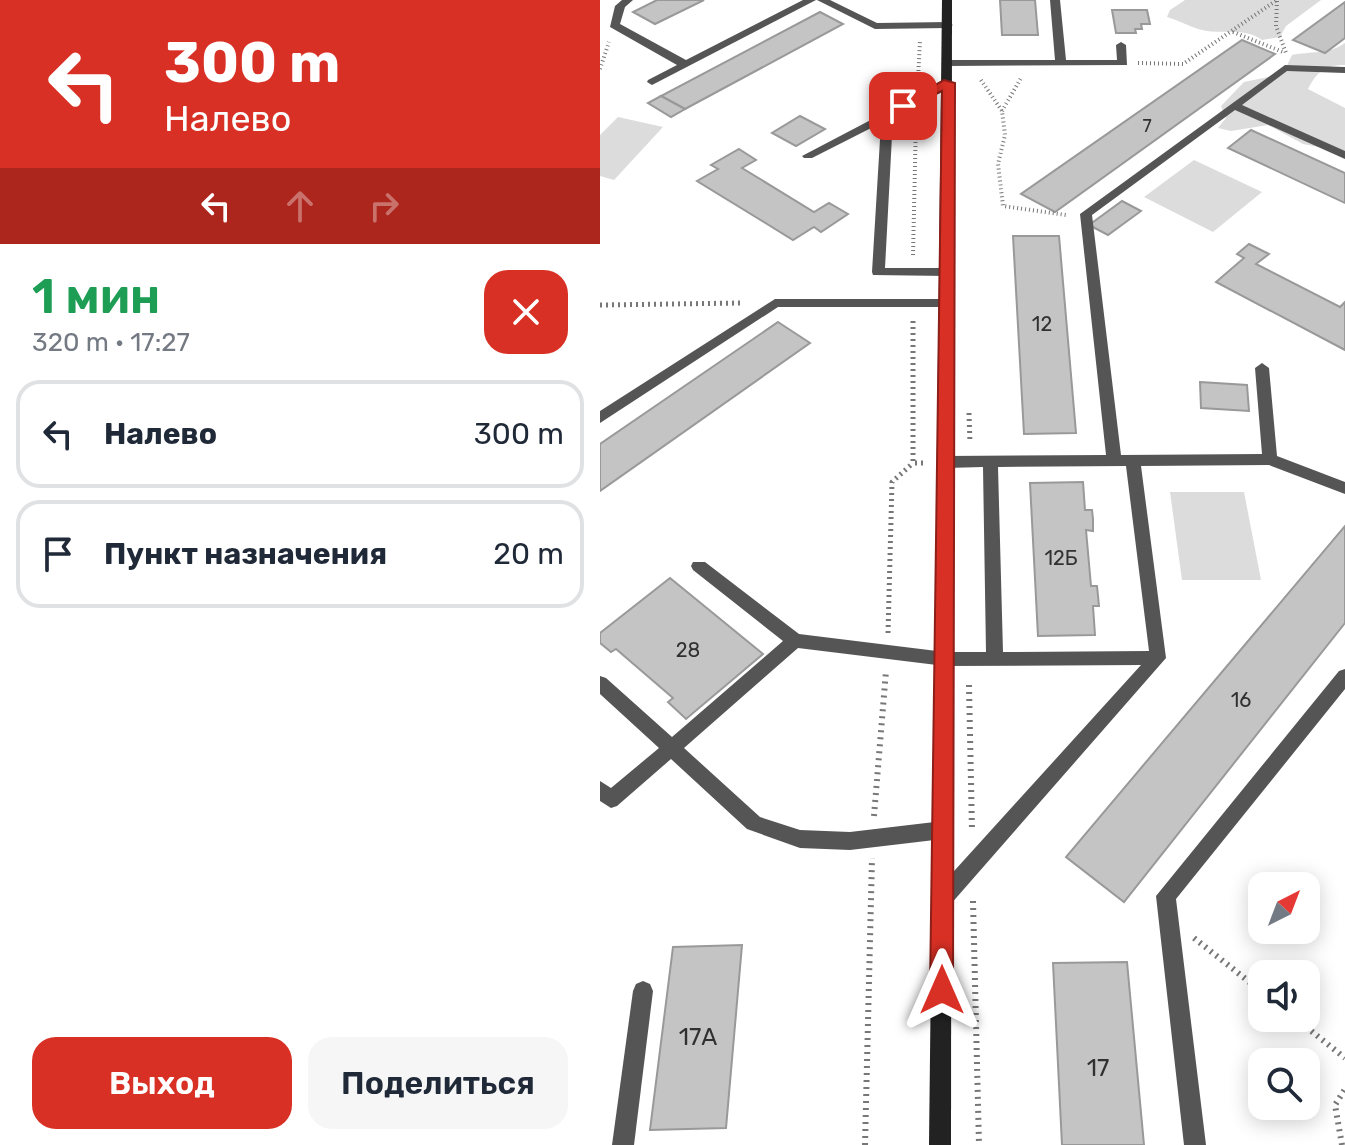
<!DOCTYPE html>
<html lang="ru">
<meta charset="utf-8">
<style>
:root{--surface:#fff;--page:#f6f6f7;--text:#1f2937;--muted:#747a83;--line:#e0e1e3;--accent:#d93025}
body{margin:0;font-family:Rubik,sans-serif;background:var(--page);color:var(--text);height:100vh;display:flex;flex-direction:column;font-size:30px;white-space:nowrap}
*{box-sizing:border-box;margin:0}
p{font-size:26px;color:var(--muted)}
.icon{flex:none;width:44px;height:44px;fill:none;stroke:currentColor;stroke-width:2;stroke-linecap:round;stroke-linejoin:round}
.map{position:relative;flex:1;overflow:hidden}
.panel{display:flex;flex-direction:column;background:var(--surface);width:600px}
.panel>*{flex:none}
.guide{background:#d93025;color:#fff;overflow:hidden}
.needle{width:52px;rotate:42deg}
.controls{position:absolute;left:648px;top:872px;display:grid;gap:16px}
.controls a{display:grid;place-items:center;width:72px;height:72px;border-radius:16px;background:var(--surface);box-shadow:0 4px 20px #0003;font-size:40px}
.pin{position:absolute;display:grid;place-items:center;width:68px;height:68px;color:#fff;margin:-34px;border-radius:16px;box-shadow:0 4px 12px #0006}
.me{position:absolute;width:88px;margin:-44px;rotate:0deg;stroke-linejoin:round;filter:drop-shadow(0 0 6px #0008)}
.turn{display:flex;align-items:center;gap:28px;height:168px;padding:0 32px;font-size:36px}
.turn .icon{width:104px;height:104px;stroke-width:2.5}
.turn b{display:block;font-size:56px;line-height:68px}
.lanes{display:flex;align-items:center;height:76px;padding:0 32px;background:#0003;justify-content:center;gap:40px;direction:ltr}
.lanes .off{opacity:.35}
.round{display:grid;place-items:center;flex:none;width:84px;height:84px;border-radius:24px;background:var(--page)}
.headline{display:flex;align-items:center;justify-content:space-between;height:136px;padding:0 32px}
h1{font-size:48px;font-weight:600;line-height:60px;color:#1e9e55}
.primary-button{display:flex;gap:16px;margin-top:auto;padding:16px 32px}
.primary-button a{flex:1;height:92px;border-radius:24px;background:var(--accent);color:#fff;font-size:32px;font-weight:600;line-height:92px;text-align:center}
.primary-button a+a{background:var(--page);color:var(--text)}
ul{padding:0;list-style:none}
li{display:flex;align-items:center;gap:24px;height:108px;margin:0 16px 12px;padding:0 16px;border:4px solid var(--line);border-radius:24px}
li div{flex:1}
li b{display:block;font-size:30px}
li em{font-style:normal}
main{display:flex;flex:1;min-height:0}
.map>svg:first-child{display:block}
.green{fill:#dcdcdc}
.building{fill:#c4c4c4;stroke:#999;stroke-width:2}
.lines{fill:none;stroke-linecap:round;stroke-linejoin:round}
.path-far2{stroke:#777;stroke-width:4;stroke-dasharray:1 3;stroke-linecap:butt}
.path-far1{stroke:#777;stroke-width:5;stroke-dasharray:2 4;stroke-linecap:butt}
.path{stroke:#777;stroke-width:6;stroke-dasharray:2 5;stroke-linecap:butt}
.lane{fill:#555;fill-rule:evenodd}
.secondary{fill:#222;fill-rule:evenodd}
.route{fill:#d93025;stroke:#8d1f18;stroke-width:2}
.labels{text-anchor:middle;dominant-baseline:central;stroke-width:8;stroke-linejoin:round;paint-order:stroke}
.far-number-label{font-size:18px;fill:#313131}
.number-label{font-size:20px;fill:#313131}
.near-number-label{font-size:24px;fill:#313131}
</style>
<main>
<section class="panel">
<div class="guide">
<div class="turn"><svg class="icon" aria-label="left" viewBox="0 0 24 24"><path d="M17 20v-9H6M10 6l-5 5 5 5"/></svg><div><b>300 m</b>Налево</div></div>
<div class="lanes"><svg class="icon" aria-label="left" viewBox="0 0 24 24"><path d="M17 20v-9H6M10 6l-5 5 5 5"/></svg><svg class="icon off" aria-label="ahead" viewBox="0 0 24 24"><path d="M12 20V5M6 11l6-6 6 6"/></svg><svg class="icon off" aria-label="right" viewBox="0 0 24 24"><path d="M7 20v-9h11M14 6l5 5-5 5"/></svg></div>
</div>
<div class="headline"><div><h1>1 мин</h1><p>320 m · 17:27</p></div><a class="round" style="background:#d93025;color:#fff"><svg class="icon" aria-label="close" viewBox="0 0 24 24"><path d="M6 6l12 12M18 6L6 18"/></svg></a></div>
<ul>
<li><svg class="icon" aria-label="left" viewBox="0 0 24 24"><path d="M17 20v-9H6M10 6l-5 5 5 5"/></svg><div><b>Налево</b></div><em>300 m</em></li>
<li><svg class="icon" aria-label="arrive" viewBox="0 0 24 24"><path d="M6 21V4h12l-3 4 3 4H6"/></svg><div><b>Пункт назначения</b></div><em>20 m</em></li>
</ul>
<div class="primary-button"><a>Выход</a><a>Поделиться</a></div>
</section>
<div class="map">
<svg width="745" height="1145" viewBox="0 0 745 1145">
<rect width="100%" height="100%" fill="#fff"/>
<g class="green">
<path d="M585,0H721L686,26L680,37L662,40C642,26 620,36 598,29C588,26 578,20 567,17L570,10Z"/>
<path d="M745,43V65C724,65 717,72 708,89L745,108V152L703,144L668,125L631,131L618,128L626,118L621,106L644,82L683,74L692,55C711,51 728,55 745,43Z"/>
<polygon points="18,117 63,127 14,180 0,176 0,135"/>
<polygon points="594,160 662,192 613,232 544,197"/>
<polygon points="570,492 644,492 661,580 582,580"/>
</g>
<g class="building">
<polygon points="57,0 104,0 55,24 33,12"/>
<polygon points="400,0 435,0 438,35 402,35"/>
<polygon points="745,2 745,38 725,53 693,40"/>
<polygon points="512,10 547,10 550,24 541,24 542,29 535,29 536,33 516,33"/>
<polygon points="220,12 243,24 85,109 61,96"/>
<polygon points="642,40 675,54 455,212 421,194"/>
<polygon points="61,96 85,109 71,117 48,103"/>
<polygon points="200,116 225,129 196,146 172,133"/>
<polygon points="651,130 745,173 745,203 628,148"/>
<polygon points="139,149 156,160 142,168 214,212 229,203 248,214 221,232 214,227 193,240 97,181 118,169 111,165"/>
<polygon points="522,201 541,211 508,235 489,225"/>
<polygon points="413,236 459,236 476,433 424,434"/>
<polygon points="649,244 669,254 656,264 740,307 745,302 745,350 616,282 644,258 637,254"/>
<polygon points="178,322 210,343 0,491 0,444"/>
<polygon points="600,382 647,385 649,411 601,408"/>
<polygon points="483,482 485,510 492,510 493,519 493,531 486,530 491,586 497,586 499,606 493,606 495,635 438,636 430,483"/>
<polygon points="745,526 745,623 524,902 466,857"/>
<polygon points="70,578 163,654 86,719 68,702 73,698 16,649 11,652 0,643 0,633"/>
<polygon points="142,945 126,1128 50,1130 73,947"/>
<polygon points="527,962 544,1145 462,1145 453,963"/>
</g>
<g class="lines">
<g class="path-far2">
<polyline points="677,1 676,26 686,53"/>
<polyline points="633,32 683,52"/>
<polyline points="538,63 583,64 677,0"/>
<polyline points="0,69 9,42"/>
<polyline points="318,79 320,41"/>
<polyline points="381,80 402,111 405,135 398,164 403,206 466,215"/>
<polyline points="402,111 421,78"/>
<polyline points="313,255 316,121"/>
</g>
<g class="path-far1">
<polyline points="0,305 142,303"/>
<polyline points="313,321 313,463 325,463"/>
<polyline points="369,413 370,443"/>
<polyline points="288,633 292,482 313,463"/>
</g>
<g class="path">
<polyline points="369,685 372,831"/>
<polyline points="274,816 286,671"/>
<polyline points="373,901 379,1145"/>
<polyline points="594,938 662,992"/>
<polyline points="695,1018 745,1058"/>
<polyline points="265,1145 272,858"/>
<polyline points="742,1145 735,1105 745,1089"/>
</g>
<g class="lane">
<polygon points="22,0 33,0 25,7 20,24 86,60 203,0 216,0 52,85 47,82 48,80 77,65 10,27 15,6"/>
<polygon points="217,0 230,0 277,23 348,22 353,25 348,28 275,29"/>
<polygon points="450,0 460,0 466,60 517,60 516,45 521,42 526,45 527,65 348,66 343,63 348,60 455,60"/>
<path d="M685,65L745,67V73L687,71L642,105L745,151V159L635,110L492,215L521,455L662,454L655,368L662,363L669,368L677,456L745,482V494L669,465L541,466L566,658L350,905L343,907L336,905L333,898L336,891L541,665L345,666L198,648L84,748L160,817L200,830L250,832L343,821L350,824L352,830L350,836L343,839L250,850L200,848L147,829L71,759L17,806L11,808L0,801V781L11,788L59,748L0,694V676L6,678L72,737L183,641L93,570L91,566L93,562H105L199,634L345,652H386L383,467L346,468L339,462L346,456L506,455L480,214ZM526,466L549,651L403,652L398,467Z"/>
<polygon points="345,81 354,83 293,117 285,268 347,268 353,272 347,276 273,275 272,272 281,123 212,158 204,158 202,156"/>
<polygon points="175,299 347,299 354,303 347,307 178,307 0,423 0,411"/>
<polygon points="745,669 745,689 576,899 606,1145 584,1145 556,896 739,671"/>
<polygon points="43,981 50,984 53,991 34,1145 12,1145 33,991 36,984"/>
</g>
<polygon class="secondary" points="342,0 352,0 351,1145 329,1145"/>
</g>
<polygon class="route" points="344,80 355,83 353,990 350,999 342,1002 334,999 330,990 342,91 308,108 297,106"/>
<g class="labels">
<g class="far-number-label">
<text x="547" y="126">7</text>
</g>
<g class="number-label">
<text x="442" y="324">12</text>
<text x="461" y="558">12Б</text>
<text x="88" y="650">28</text>
<text x="641" y="700">16</text>
</g>
<g class="near-number-label">
<text x="98" y="1037">17А</text>
<text x="498" y="1068">17</text>
</g>
</g>
</svg>
<div class="controls">
<a><svg class="needle" viewBox="-14 -14 28 28"><path d="M0-13l5 13h-10z" fill="#e53935"/><path d="M0 13l5-13h-10z" fill="#747a83"/></svg></a>
<a><svg class="icon" aria-label="sound" viewBox="0 0 24 24"><path d="M4 9h4l5-4v14l-5-4H4zM17 9q2 3 0 6"/></svg></a>
<a><svg class="icon" aria-label="search" viewBox="0 0 24 24"><circle cx="10" cy="10" r="6"/><path d="M15 15l6 6"/></svg></a>
</div>
<div class="pin" style="left:303px;top:106px;background:#d93025"><svg class="icon" aria-label="arrive" viewBox="0 0 24 24"><path d="M6 21V4h12l-3 4 3 4H6"/></svg></div>
<svg class="me" style="left:342px;top:990px" viewBox="-20 -20 40 40"><path d="M0-17L14 15 0 8-14 15z" fill="#d93025" stroke="#fff" stroke-width="4"/></svg>
</div>
</main>
